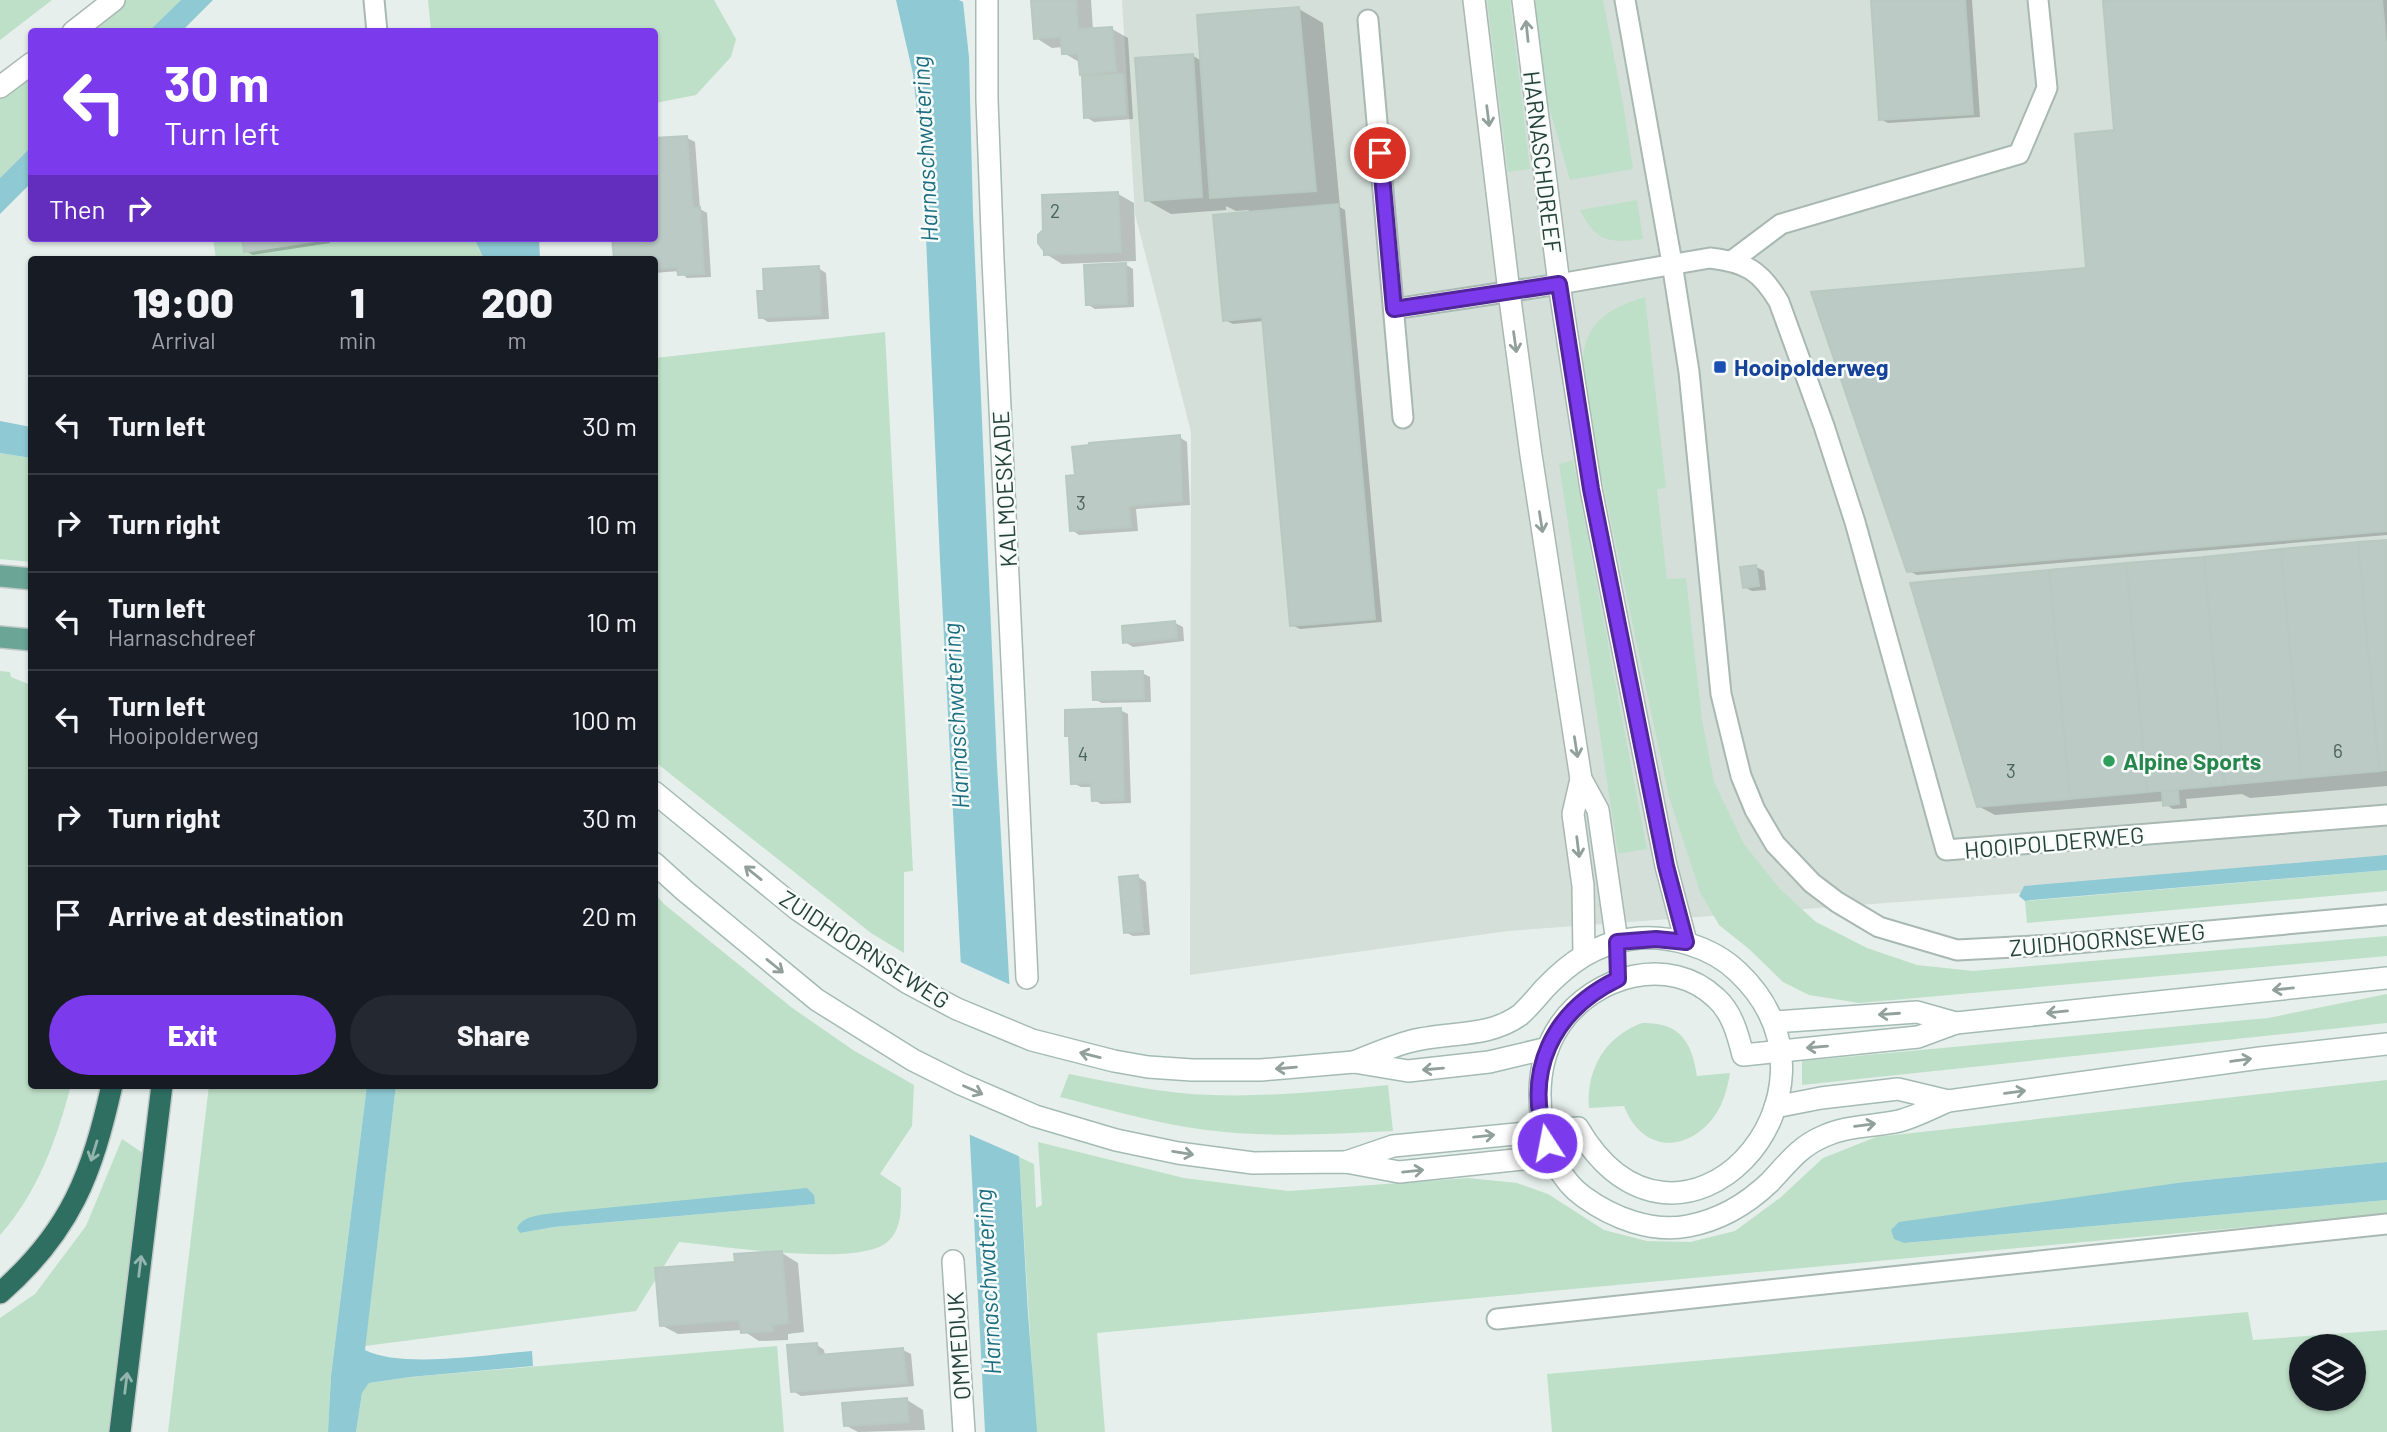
<!DOCTYPE html>
<style>
:root{--surface:#171b24;--page:#242831;--text:#f1f3f6;--muted:#9ea1a6;--line:#363941;--accent:#7c3aed}
body{margin:0;font-family:Barlow,sans-serif;background:var(--page);color:var(--text);height:100vh;display:flex;flex-direction:column;font-size:26px;white-space:nowrap}
*{box-sizing:border-box;margin:0}
p{font-size:23px;color:var(--muted)}
.icon{flex:none;width:38px;height:38px;fill:none;stroke:currentColor;stroke-width:2;stroke-linecap:round;stroke-linejoin:round}
.map{position:relative;flex:1;overflow:hidden}
.sheet{position:absolute;left:28px;top:256px;width:630px;height:833px;display:flex;flex-direction:column;background:var(--surface);border-radius:7px;box-shadow:0 2px 5px #0004}
.sheet>*{flex:none}
.top-card{position:absolute;left:28px;top:28px;width:630px;height:214px;border-radius:7px;box-shadow:0 2px 5px #0004;background:#7c3aed;color:#fff;overflow:hidden}
.tools{position:absolute;left:2289px;top:1334px;display:grid;gap:14px}
.tools a{display:grid;place-items:center;width:77px;height:77px;border-radius:50%;background:var(--surface);box-shadow:0 2px 5px #0004;font-size:35px}
.pin{position:absolute;display:grid;place-items:center;width:60px;height:60px;color:#fff;margin:-30px;border:4px solid #fff;border-radius:50%;box-shadow:0 2px 7px #0007}
.me{position:absolute;width:77px;margin:-38px;rotate:349deg;stroke-linejoin:round;filter:drop-shadow(0 0 5px #0008)}
.turn{display:flex;align-items:center;gap:24px;height:147px;padding:0 21px;font-size:32px}
.turn .icon{width:91px;height:91px;stroke-width:2.5}
.turn b{display:block;font-size:49px;line-height:60px}
.then{display:flex;align-items:center;height:66px;padding:0 21px;background:#0003;gap:14px;font-size:26px}
.eta{display:flex;justify-content:space-evenly;align-items:center;height:119px;text-align:center}
.eta b{font-size:42px;font-weight:800;line-height:49px}
.button{display:flex;gap:14px;margin-top:auto;padding:14px 21px}
.button a{flex:1;height:80px;border-radius:42px;background:var(--accent);color:#fff;font-size:28px;font-weight:800;line-height:80px;text-align:center}
.button a+a{background:var(--page);color:var(--text)}
ul{padding:0;list-style:none}
li{display:flex;align-items:center;gap:21px;height:98px;padding:0 21px;border-top:2px solid var(--line)}
li div{flex:1}
li b{display:block;font-size:26px}
li em{font-style:normal}
.map>svg:first-child{display:block}
.built{fill:#d4dfda}
.green{fill:#bfe0c8;fill-rule:evenodd}
.water{fill:#8ec9d4}
.pier{fill:#e6efeb}
.shadow{fill:#0003}
.building{fill:#bbcac4;stroke:#b8c9c2;stroke-width:2}
.lines{fill:none;stroke-linecap:round;stroke-linejoin:round}
.service-casing{stroke:#a8b8b2;stroke-width:23}
.minor-casing{stroke:#a8b8b2;stroke-width:24}
.tertiary-casing{stroke:#a8b8b2;stroke-width:24}
.secondary-casing{stroke:#a4bbb3;stroke-width:24}
.primary-casing{stroke:#c2cac8;stroke-width:24}
.motorway-casing{stroke:#c2cac8;stroke-width:24}
.service{stroke:#fff;stroke-width:19}
.minor{stroke:#fff;stroke-width:21}
.tertiary{stroke:#fff;stroke-width:21}
.secondary{stroke:#fff;stroke-width:21}
.primary{stroke:#6aa596;stroke-width:21}
.motorway{stroke:#2f6f62;stroke-width:21}
.oneway{stroke:#92a09c}
.oneway2{stroke:#93b5ae}
.route-casing{stroke:#51269a;stroke-width:18}
.route{stroke:#7c3aed;stroke-width:12}
.transit-dot{fill:#1a4fb4;stroke:#f7fbf9;stroke-width:2.5}
.leisure-dot{fill:#2e9e5b;stroke:#f7fbf9;stroke-width:2.5}
.labels{text-anchor:middle;dominant-baseline:central;stroke-width:5;stroke-linejoin:round;paint-order:stroke}
.number-label{font-size:19px;fill:#4a645c}
.street-label{font-size:23px;fill:#24423a;stroke:#f7fbf9}
.transit-label{font-size:23px;font-weight:bold;fill:#164399;stroke:#f7fbf9;text-anchor:start}
.leisure-label{font-size:23px;font-weight:bold;fill:#27864d;stroke:#f7fbf9;text-anchor:start}
.water-label{font-size:24px;font-style:italic;fill:#1c6f80;stroke:#f7fbf9}
</style>
<div class="map">
<svg width="2387" height="1432" viewBox="0 0 2387 1432">
<rect width="100%" height="100%" fill="#e6efeb"/>
<polygon class="built" points="1122,0 2387,0 2387,866 1508,931 1190,975 1191,432 1135,214"/>
<g class="green">
<polygon points="0,0 52,0 0,40"/>
<polygon points="121,0 181,0 149,31 78,32"/>
<polygon points="428,0 714,0 736,39 731,57 696,95 655,103 654,32 431,31"/>
<polygon points="1487,0 1510,0 1530,169 1508,172"/>
<polygon points="1534,0 1603,0 1623,103 1633,169 1570,180 1544,89"/>
<polygon points="31,69 31,147 0,178 0,94"/>
<path d="M1637,200L1643,239C1610,243 1596,243 1580,210Z"/>
<polygon points="213,238 474,238 484,259 216,259"/>
<path d="M1645,297L1666,488L1657,489L1667,579L1686,578L1702,719L1714,782L1744,844L1779,888L1816,922L1867,948L1917,965L1973,971L2387,936V956L1859,1003L1809,995L1783,982L1749,949L1719,925L1700,892L1669,797L1591,427C1580,362 1568,319 1645,297Z"/>
<polygon points="885,332 913,871 904,872 904,953 871,933 654,761 655,358"/>
<polygon points="0,453 31,458 31,562 0,559"/>
<polygon points="1573,460 1647,849 1618,854 1559,464"/>
<path d="M0,671L10,672L11,677L31,685L32,1085H71C57,1138 38,1193 0,1235Z"/>
<polygon points="2387,870 2387,891 2027,923 2025,901"/>
<path d="M655,894L664,904L791,1007L853,1050L914,1085L912,1126L880,1174L901,1188C901,1207 903,1230 886,1243C855,1267 722,1246 679,1242L636,1311L365,1346L396,1085H654ZM814,1195V1204L554,1227L520,1233L554,1213Z"/>
<polygon points="2387,994 2387,1023 1802,1085 1802,1061 2268,1018"/>
<path d="M1642,1023C1680,1022 1692,1042 1697,1076L1730,1073C1727,1091 1722,1109 1709,1123C1678,1156 1639,1146 1624,1106L1589,1108C1586,1069 1605,1037 1642,1023Z"/>
<path d="M1069,1074C1116,1083 1164,1094 1212,1095C1271,1097 1329,1091 1388,1085L1393,1131C1331,1134 1268,1138 1206,1130C1157,1124 1108,1109 1060,1097Z"/>
<polygon points="2387,1080 2387,1162 2185,1182 1904,1243 2387,1200 2387,1214 1097,1333 1105,1432 1036,1432 1019,1157 1034,1164 1036,1208 1042,1205 1038,1142 1184,1178 1289,1191 1468,1178 1517,1183 1548,1194 1604,1230 1647,1241 1690,1242 1735,1231 1781,1197 1823,1158 1876,1137"/>
<polygon points="209,1085 367,1085 331,1376 328,1432 168,1432"/>
<polygon points="122,1139 143,1153 112,1432 0,1432 0,1318 35,1294 86,1226"/>
<path d="M2248,1312L2253,1340L2387,1330V1432H1552L1547,1374ZM2301,1346H2354V1398H2301Z"/>
<polygon points="777,1346 784,1432 356,1432 362,1393 369,1383 410,1377"/>
</g>
<g class="water">
<polygon points="181,0 213,0 182,31 149,31"/>
<polygon points="896,0 959,0 963,2 969,57 973,214 997,765 1028,1314 1037,1432 985,1432 940,560 923,168 913,74"/>
<polygon points="31,147 31,183 0,214 0,178"/>
<polygon points="474,238 539,238 540,259 484,259"/>
<polygon points="0,421 31,427 31,458 0,453"/>
<polygon points="2387,855 2387,870 2032,900 2025,901 2019,896 2024,886"/>
<path d="M367,1085H396L365,1350C402,1369 489,1354 532,1351L533,1366L410,1377L369,1383L362,1393L356,1432H328L331,1376Z"/>
<polygon points="2387,1162 2387,1200 1904,1243 1894,1239 1891,1230 1899,1222 2185,1182"/>
<path d="M807,1188L814,1195L815,1204L554,1227L520,1233L517,1228C523,1215 542,1215 554,1213Z"/>
</g>
<polygon class="pier" points="958,961 1013,986 1023,1158 966,1133"/>
<g class="shadow">
<polygon points="1033,0 1091,0 1093,30 1112,29 1128,38 1133,119 1094,122 1086,117 1089,78 1081,74 1079,62 1064,53 1063,47 1052,48 1036,38"/>
<polygon points="1872,0 1972,0 1980,117 1888,123 1880,119"/>
<polygon points="2131,0 2387,0 2387,535 1917,575 1909,571 2088,270 2116,132"/>
<polygon points="1299,9 1323,23 1340,207 1345,210 1382,622 1300,629 1292,625 1264,321 1233,324 1225,320 1249,210 1236,211 1226,206 1226,210 1171,214 1146,200 1193,56 1202,61"/>
<polygon points="687,138 695,142 700,209 707,213 711,277 687,278 679,271 654,273 654,259 615,259 614,238 654,238"/>
<polygon points="1118,194 1134,203 1136,261 1062,264 1046,254"/>
<polygon points="244,238 329,238 330,243 253,255 246,251"/>
<polygon points="1123,263 1133,269 1134,307 1095,309 1087,304"/>
<polygon points="818,268 826,273 829,319 768,322 760,317 766,292"/>
<polygon points="1179,437 1187,442 1190,505 1136,509 1138,531 1079,535 1072,530 1077,477 1091,447"/>
<polygon points="2387,541 2387,786 2250,798 2242,794 2186,799 2187,808 2173,809 2165,804 2165,801 1995,815 1978,806"/>
<polygon points="1756,567 1764,571 1766,590 1752,591 1744,587"/>
<polygon points="1175,623 1183,627 1184,641 1133,647 1125,642"/>
<polygon points="1142,673 1150,677 1151,702 1102,703 1094,699"/>
<polygon points="1120,710 1128,714 1131,803 1101,804 1093,799 1093,787 1081,787 1073,783"/>
<polygon points="1138,877 1146,882 1150,935 1133,936 1125,932"/>
<polygon points="782,1253 798,1263 804,1332 788,1334 788,1340 759,1341 742,1330 678,1334 661,1325"/>
<polygon points="817,1345 824,1350 825,1356 903,1350 911,1354 914,1386 801,1396 793,1391"/>
<polygon points="907,1400 923,1410 925,1430 858,1432 845,1425"/>
</g>
<g class="building">
<polygon points="1031,0 1076,0 1078,29 1112,27 1116,71 1080,75 1078,54 1062,54 1061,37 1034,39"/>
<polygon points="1871,0 1965,0 1973,114 1879,120"/>
<polygon points="2112,0 2382,0 2387,53 2387,531 1907,572 1811,292 2086,268 2075,134 2114,130 2103,1"/>
<polygon points="1299,7 1316,191 1210,198 1197,15"/>
<polygon points="1193,54 1202,197 1145,201 1135,58"/>
<polygon points="1123,74 1126,115 1084,118 1082,76"/>
<polygon points="687,136 693,208 700,207 704,274 678,275 677,267 654,269 654,259 614,259 612,238 654,238 654,138"/>
<polygon points="1118,192 1121,252 1044,255 1044,251 1038,243 1038,235 1043,230 1042,195"/>
<polygon points="1338,204 1375,619 1290,626 1262,317 1223,321 1213,215"/>
<polygon points="242,238 323,238 323,240 244,252"/>
<polygon points="1126,263 1127,304 1086,305 1084,265"/>
<polygon points="819,266 821,315 759,318 757,291 764,291 763,269"/>
<polygon points="1180,435 1182,501 1129,506 1131,527 1070,531 1066,476 1075,475 1072,447 1089,445 1089,443"/>
<polygon points="2387,540 2387,770 2379,771 2358,542"/>
<polygon points="2358,542 2379,771 2301,778 2281,549"/>
<polygon points="2281,549 2301,778 2224,785 2204,557"/>
<polygon points="2204,557 2224,785 2147,792 2126,563"/>
<polygon points="2126,563 2147,792 2070,799 2049,570"/>
<polygon points="1756,565 1759,586 1743,588 1740,567"/>
<polygon points="2049,570 2070,799 1977,807 1910,583"/>
<polygon points="1175,621 1177,638 1123,643 1122,626"/>
<polygon points="1143,671 1144,699 1093,700 1092,672"/>
<polygon points="1121,708 1124,800 1092,801 1091,783 1071,784 1069,736 1065,736 1065,710"/>
<polygon points="2178,791 2179,804 2163,806 2162,792"/>
<polygon points="1138,875 1143,931 1124,933 1119,877"/>
<polygon points="782,1251 788,1323 772,1325 773,1331 741,1333 739,1320 660,1326 655,1268 735,1262 734,1254"/>
<polygon points="817,1343 818,1355 903,1348 907,1383 791,1392 787,1345"/>
<polygon points="907,1398 909,1422 844,1426 842,1403"/>
</g>
<g class="lines">
<defs>
<g id="service">
<polyline points="374,0 377,32"/>
<polyline points="1625,0 1672,263 1689,372 1721,694 1741,776 1755,810 1775,844 1812,883 1837,902 1879,927 1957,950 2053,945 2387,915"/>
<polyline points="1368,20 1403,418"/>
<polyline points="1733,260 1781,224 2019,154 2047,88 2038,0"/>
<path d="M1394,309L1559,284L1710,258C1746,262 1761,271 1779,302L1824,426L1855,522L1946,850L2387,815"/>
<polyline points="1497,1319 2387,1224"/>
</g>
<g id="minor">
<polyline points="987,0 987,100 993,260 1027,978"/>
<polyline points="73,32 114,0"/>
<polyline points="0,87 32,63"/>
<polyline points="953,1261 964,1432"/>
</g>
<g id="tertiary">
<polyline points="1474,0 1509,292 1531,455 1581,779 1598,810 1617,942"/>
<polyline points="1523,0 1559,284 1591,489 1666,866 1686,942"/>
<polyline points="1581,779 1573,814 1583,886 1584,955"/>
</g>
<g id="secondary">
<polyline points="654,792 797,909 847,943 908,983 957,1009 1032,1040 1114,1061 1148,1067 1192,1070 1261,1070 1354,1062 1408,1071 1489,1062 1548,1048"/>
<polyline points="654,863 685,891 817,1000 913,1060 961,1084 1035,1116 1116,1140 1178,1153 1253,1163 1346,1162 1399,1172 1552,1156"/>
<path d="M2387,978L1956,1023L1918,1037L1743,1055C1738,1035 1732,1012 1716,998C1670,954 1594,975 1560,1025C1541,1053 1537,1087 1542,1121C1545,1148 1561,1181 1584,1197C1613,1218 1652,1233 1688,1226C1720,1220 1747,1204 1770,1182C1787,1164 1799,1147 1822,1137C1847,1125 1872,1127 1899,1121C1915,1117 1932,1108 1948,1101L2260,1058L2387,1044"/>
<polyline points="1774,1022 1917,1012 1956,1023"/>
<polyline points="1775,1107 1821,1098 1898,1089 1948,1101"/>
<path d="M1346,1162L1393,1146L1578,1128C1678,1298 1867,1094 1738,972C1711,946 1668,934 1631,939C1595,944 1569,963 1545,988C1537,997 1529,1007 1520,1015C1487,1039 1445,1031 1408,1042C1390,1047 1371,1055 1354,1062"/>
</g>
<g id="primary">
<polyline points="0,576 32,579"/>
<polyline points="0,637 32,640"/>
</g>
<g id="motorway">
<path d="M0,1293C71,1231 92,1174 112,1085"/>
<polyline points="120,1432 162,1085"/>
</g>
</defs>
<use href="#service" class="service-casing"/>
<use href="#minor" class="minor-casing"/>
<use href="#tertiary" class="tertiary-casing"/>
<use href="#secondary" class="secondary-casing"/>
<use href="#primary" class="primary-casing"/>
<use href="#motorway" class="motorway-casing"/>
<use href="#service" class="service"/>
<use href="#minor" class="minor"/>
<use href="#tertiary" class="tertiary"/>
<use href="#secondary" class="secondary"/>
<use href="#primary" class="primary"/>
<use href="#motorway" class="motorway"/>
</g>
<defs><path id="oneway-shaft" d="M-6 0H5M1.5-3L5.5 0L1.5 3" fill="none" stroke-width="1.6" stroke-linecap="round" stroke-linejoin="round" transform="scale(1.75)"/></defs>
<g class="oneway">
<use href="#oneway-shaft" transform="translate(1527 31) rotate(-96)"/>
<use href="#oneway-shaft" transform="translate(1488 116) rotate(83)"/>
<use href="#oneway-shaft" transform="translate(1515 342) rotate(82)"/>
<use href="#oneway-shaft" transform="translate(1541 522) rotate(81)"/>
<use href="#oneway-shaft" transform="translate(1576 747) rotate(81)"/>
<use href="#oneway-shaft" transform="translate(1578 847) rotate(83)"/>
<use href="#oneway-shaft" transform="translate(753 873) rotate(-141)"/>
<use href="#oneway-shaft" transform="translate(775 966) rotate(39)"/>
<use href="#oneway-shaft" transform="translate(2283 989) rotate(174)"/>
<use href="#oneway-shaft" transform="translate(2057 1012) rotate(174)"/>
<use href="#oneway-shaft" transform="translate(1889 1014) rotate(176)"/>
<use href="#oneway-shaft" transform="translate(1817 1047) rotate(175)"/>
<use href="#oneway-shaft" transform="translate(1090 1055) rotate(-166)"/>
<use href="#oneway-shaft" transform="translate(2241 1060) rotate(-8)"/>
<use href="#oneway-shaft" transform="translate(1286 1068) rotate(175)"/>
<use href="#oneway-shaft" transform="translate(1433 1069) rotate(175)"/>
<use href="#oneway-shaft" transform="translate(973 1090) rotate(24)"/>
<use href="#oneway-shaft" transform="translate(2015 1092) rotate(-8)"/>
<use href="#oneway-shaft" transform="translate(1865 1125) rotate(-7)"/>
<use href="#oneway-shaft" transform="translate(1484 1136) rotate(-6)"/>
<use href="#oneway-shaft" transform="translate(1183 1153) rotate(9)"/>
<use href="#oneway-shaft" transform="translate(1413 1171) rotate(-6)"/>
</g>
<g class="oneway2">
<use href="#oneway-shaft" transform="translate(94 1151) rotate(107)"/>
<use href="#oneway-shaft" transform="translate(140 1266) rotate(-83)"/>
<use href="#oneway-shaft" transform="translate(126 1383) rotate(-83)"/>
</g>
<g class="lines">
<defs>
<path id="route" d="M1380,153L1394,309L1559,284L1591,489L1666,866L1686,942L1656,939L1617,942L1618,979C1552,1011 1523,1072 1547,1143"/>
</defs>
<use href="#route" class="route-casing"/>
<use href="#route" class="route"/>
</g>
<rect class="transit-dot" x="1713" y="360" width="14" height="14" rx="3.5"/>
<circle class="leisure-dot" cx="2109" cy="761" r="7"/>
<g class="labels">
<g class="number-label">
<text x="1055" y="210">2</text>
<text x="1081" y="502">3</text>
<text x="2338" y="750">6</text>
<text x="1083" y="753">4</text>
<text x="2011" y="770">3</text>
</g>
<g class="street-label">
<text transform="translate(1543 162) rotate(83)">HARNASCHDREEF</text>
<text transform="translate(1004 489) rotate(-93)">KALMOESKADE</text>
<text transform="translate(2054 842) rotate(-5)">HOOIPOLDERWEG</text>
<text transform="translate(2107 939) rotate(-5)">ZUIDHOORNSEWEG</text>
<text transform="translate(865 949) rotate(33)">ZUIDHOORNSEWEG</text>
<text transform="translate(958 1346) rotate(-94)">OMMEDIJK</text>
</g>
<g class="transit-label">
<text x="1734" y="367">Hooipolderweg</text>
</g>
<g class="leisure-label">
<text x="2123" y="761">Alpine Sports</text>
</g>
<g class="water-label">
<text transform="translate(924 149) rotate(-93)">Harnaschwatering</text>
<text transform="translate(955 716) rotate(-93)">Harnaschwatering</text>
<text transform="translate(987 1282) rotate(-93)">Harnaschwatering</text>
</g>
</g>
</svg>
<div class="tools">
<a><svg class="icon" aria-label="layers" viewBox="0 0 24 24"><path d="M12 4l9 5-9 5-9-5zM3 14l9 5 9-5"/></svg></a>
</div>
<div class="pin" style="left:1380px;top:153px;background:#d93025"><svg class="icon" aria-label="arrive" viewBox="0 0 24 24"><path d="M6 21V4h12l-3 4 3 4H6"/></svg></div>
<svg class="me" style="left:1547px;top:1143px" viewBox="-20 -20 40 40"><circle r="17" fill="#7c3aed" stroke="#fff" stroke-width="3"/><path d="M0-11L8 9 0 5-8 9z" fill="#fff"/></svg>
<div class="top-card">
<div class="turn"><svg class="icon" aria-label="left" viewBox="0 0 24 24"><path d="M17 20v-9H6M10 6l-5 5 5 5"/></svg><div><b>30 m</b>Turn left</div></div>
<div class="then">Then<svg class="icon" aria-label="right" viewBox="0 0 24 24"><path d="M7 20v-9h11M14 6l5 5-5 5"/></svg></div>
</div>
<section class="sheet">
<div class="eta">
<div><b>19:00</b><p>Arrival</p></div>
<div><b>1</b><p>min</p></div>
<div><b>200</b><p>m</p></div>
</div>
<ul>
<li><svg class="icon" aria-label="left" viewBox="0 0 24 24"><path d="M17 20v-9H6M10 6l-5 5 5 5"/></svg><div><b>Turn left</b></div><em>30 m</em></li>
<li><svg class="icon" aria-label="right" viewBox="0 0 24 24"><path d="M7 20v-9h11M14 6l5 5-5 5"/></svg><div><b>Turn right</b></div><em>10 m</em></li>
<li><svg class="icon" aria-label="left" viewBox="0 0 24 24"><path d="M17 20v-9H6M10 6l-5 5 5 5"/></svg><div><b>Turn left</b><p>Harnaschdreef</p></div><em>10 m</em></li>
<li><svg class="icon" aria-label="left" viewBox="0 0 24 24"><path d="M17 20v-9H6M10 6l-5 5 5 5"/></svg><div><b>Turn left</b><p>Hooipolderweg</p></div><em>100 m</em></li>
<li><svg class="icon" aria-label="right" viewBox="0 0 24 24"><path d="M7 20v-9h11M14 6l5 5-5 5"/></svg><div><b>Turn right</b></div><em>30 m</em></li>
<li><svg class="icon" aria-label="arrive" viewBox="0 0 24 24"><path d="M6 21V4h12l-3 4 3 4H6"/></svg><div><b>Arrive at destination</b></div><em>20 m</em></li>
</ul>
<div class="button"><a>Exit</a><a>Share</a></div>
</section>
</div>
